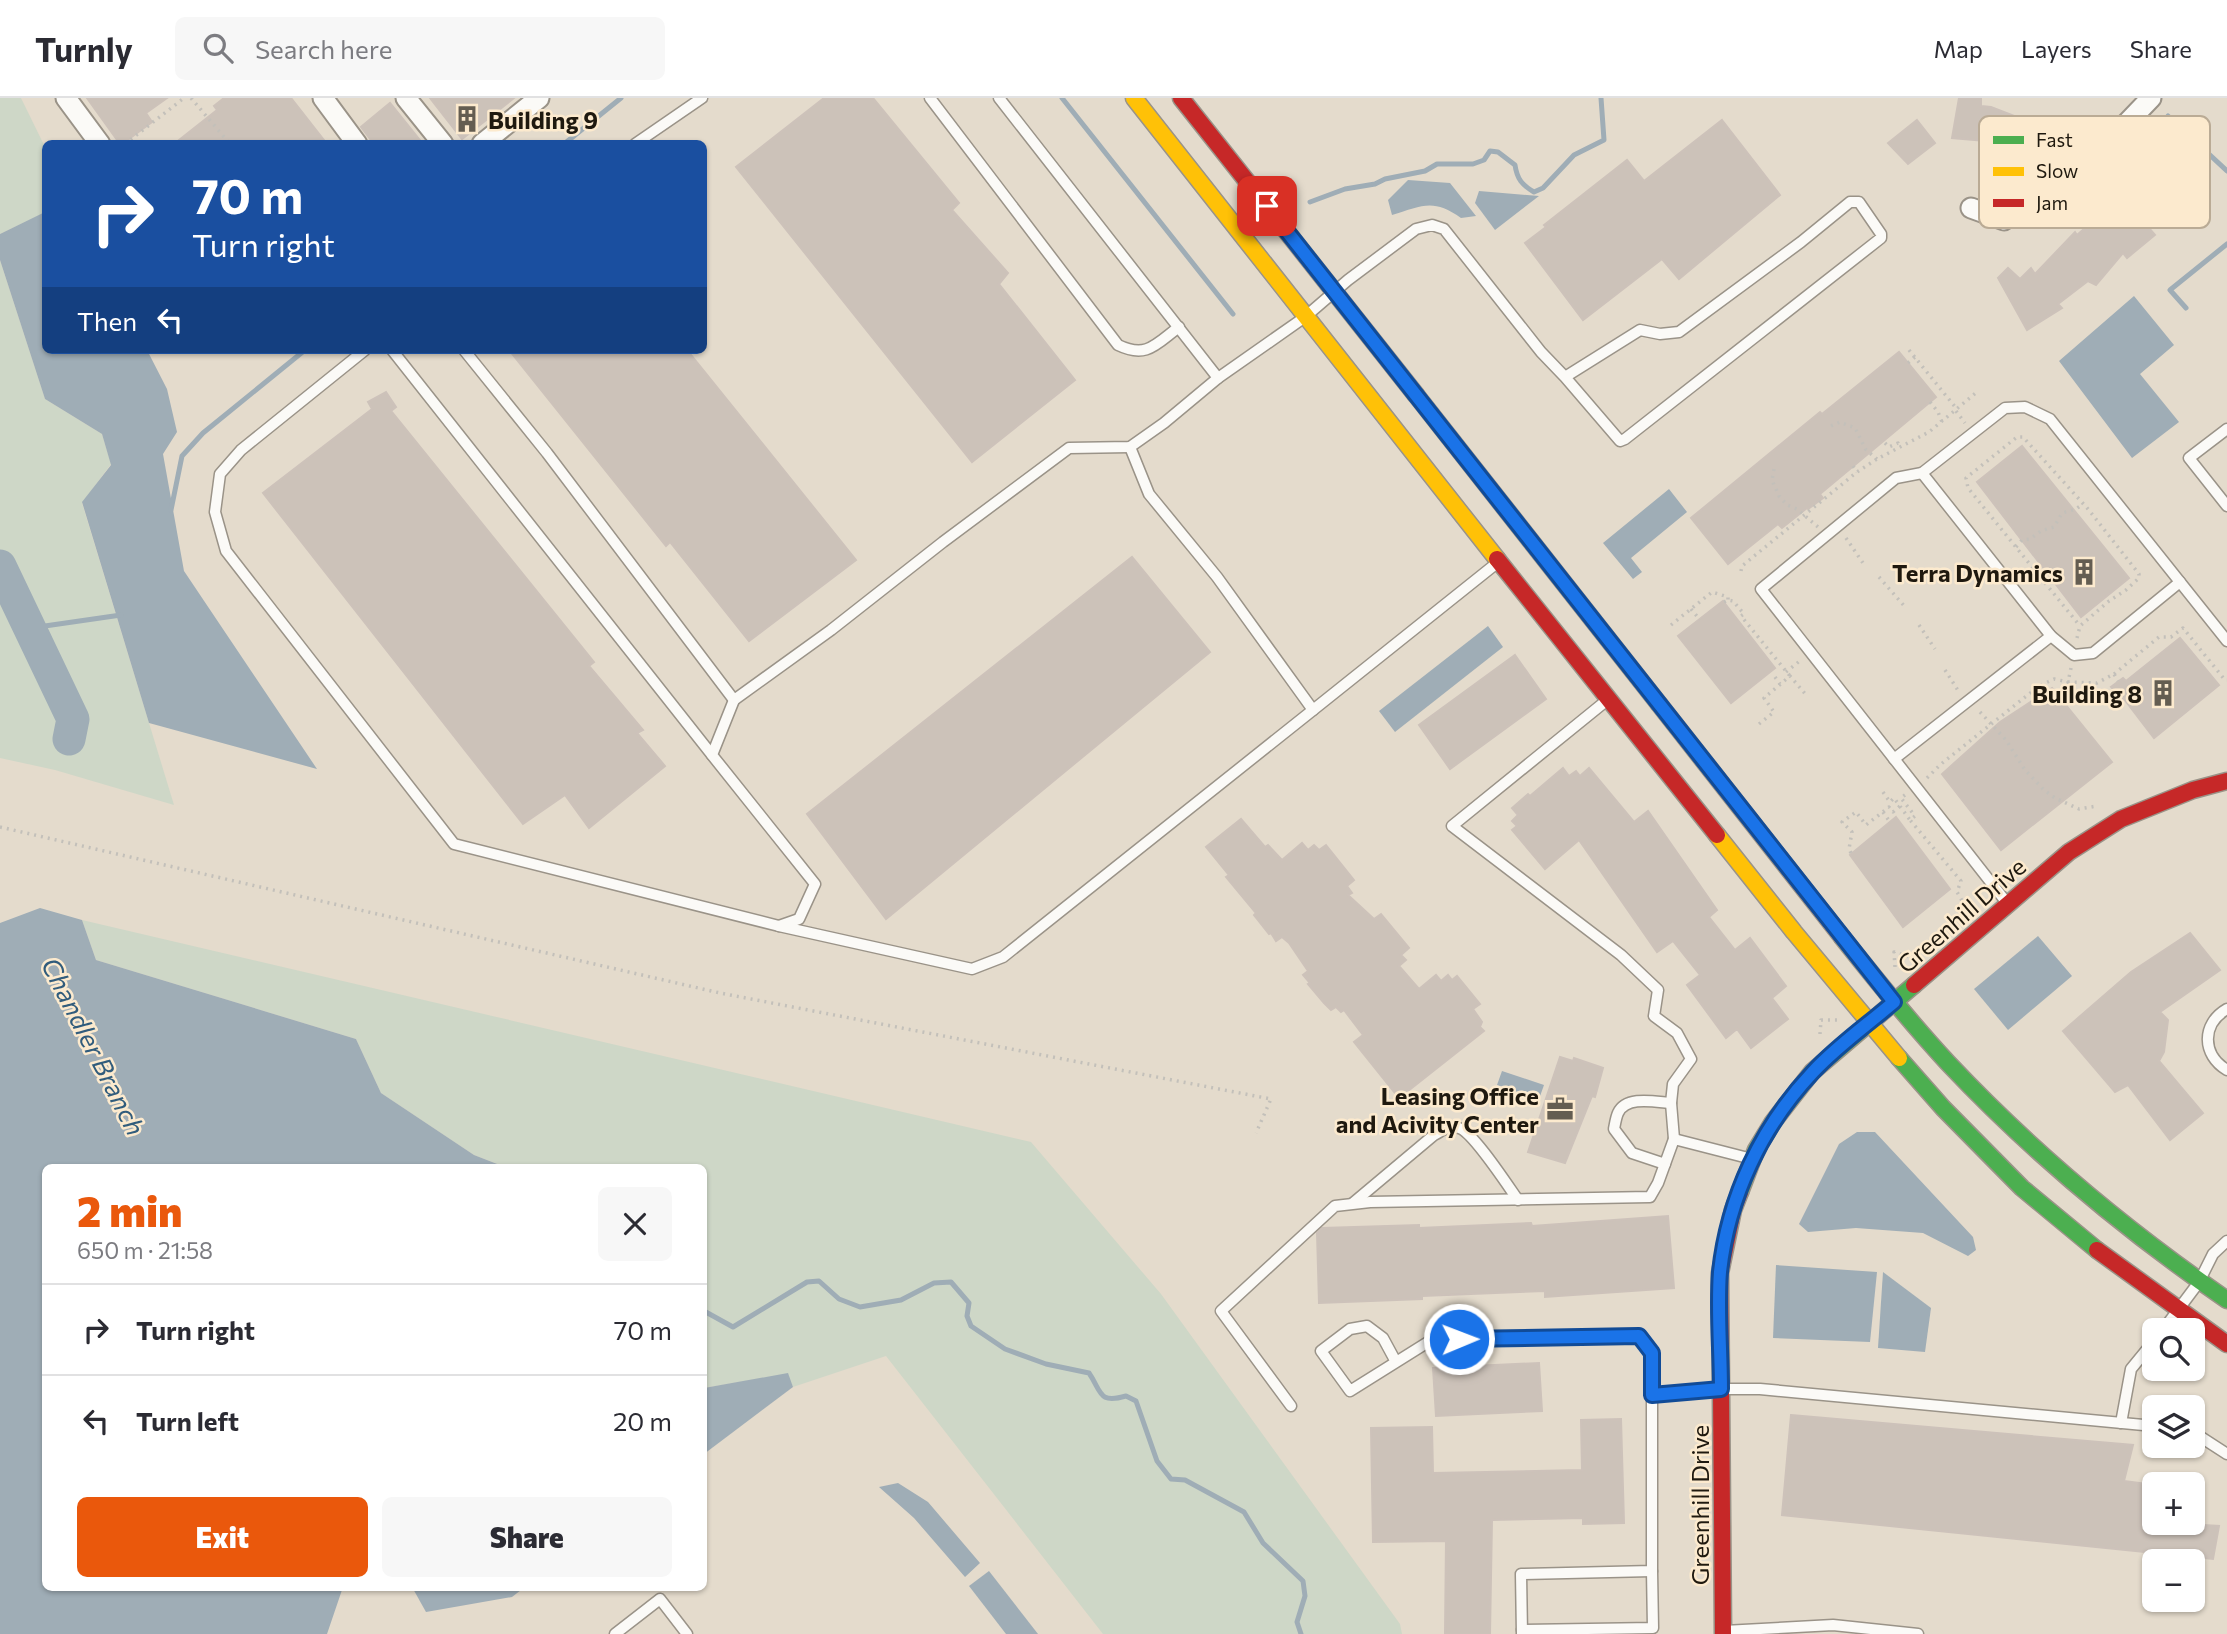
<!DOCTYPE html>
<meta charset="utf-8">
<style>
:root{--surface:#fff;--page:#f7f7f7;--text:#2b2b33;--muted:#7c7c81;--line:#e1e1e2;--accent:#ea580c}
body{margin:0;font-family:Commissioner,sans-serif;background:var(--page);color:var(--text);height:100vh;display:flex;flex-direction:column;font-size:26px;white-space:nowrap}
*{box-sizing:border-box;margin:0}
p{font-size:23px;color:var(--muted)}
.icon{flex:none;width:38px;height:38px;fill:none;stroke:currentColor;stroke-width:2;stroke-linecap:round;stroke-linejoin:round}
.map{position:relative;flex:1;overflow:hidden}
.panel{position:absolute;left:42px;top:1066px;width:665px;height:427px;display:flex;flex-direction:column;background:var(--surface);border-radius:10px;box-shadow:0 2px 5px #0004}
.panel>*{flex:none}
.banner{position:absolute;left:42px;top:42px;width:665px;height:214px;border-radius:10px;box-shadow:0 2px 5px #0004;background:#1a4fa0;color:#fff;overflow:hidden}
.tools{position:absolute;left:2142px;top:1220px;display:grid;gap:14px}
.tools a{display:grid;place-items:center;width:63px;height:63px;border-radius:10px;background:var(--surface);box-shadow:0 2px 5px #0004;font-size:35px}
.pin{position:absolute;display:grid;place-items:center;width:60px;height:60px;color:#fff;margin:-30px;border-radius:14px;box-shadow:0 4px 10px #0006}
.me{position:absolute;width:77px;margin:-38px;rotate:89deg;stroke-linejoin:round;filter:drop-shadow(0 0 5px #0008)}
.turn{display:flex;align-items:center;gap:24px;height:147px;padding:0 35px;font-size:32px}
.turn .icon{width:91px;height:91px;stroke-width:2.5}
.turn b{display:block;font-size:49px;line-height:60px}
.then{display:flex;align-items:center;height:66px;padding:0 35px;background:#0003;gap:14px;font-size:26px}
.round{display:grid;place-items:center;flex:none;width:74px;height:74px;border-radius:10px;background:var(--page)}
.overview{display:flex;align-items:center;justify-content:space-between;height:119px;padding:0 35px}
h1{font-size:42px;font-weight:800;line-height:52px;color:var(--accent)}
.button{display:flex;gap:14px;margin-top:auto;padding:14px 35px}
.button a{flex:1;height:80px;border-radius:10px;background:var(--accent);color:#fff;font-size:28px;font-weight:800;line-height:80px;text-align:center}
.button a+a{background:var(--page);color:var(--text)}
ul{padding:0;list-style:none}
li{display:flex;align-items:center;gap:21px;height:91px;padding:0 35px;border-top:2px solid var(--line)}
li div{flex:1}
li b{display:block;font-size:26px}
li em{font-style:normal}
header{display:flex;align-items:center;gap:42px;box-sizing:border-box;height:98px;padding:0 35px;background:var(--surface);border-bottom:2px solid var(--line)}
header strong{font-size:33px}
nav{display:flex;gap:38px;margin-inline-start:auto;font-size:24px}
.search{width:490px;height:63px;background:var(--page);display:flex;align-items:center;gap:18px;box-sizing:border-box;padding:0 24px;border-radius:10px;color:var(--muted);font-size:26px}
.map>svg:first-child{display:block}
.green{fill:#ced7c7}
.water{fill:#9fadb6}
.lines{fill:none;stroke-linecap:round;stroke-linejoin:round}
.stream{stroke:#9fadb6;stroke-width:5}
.river{stroke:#9fadb6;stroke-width:33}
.building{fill:#ccc2b9;stroke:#cdc2ba;stroke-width:2}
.lane-casing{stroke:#9a9388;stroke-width:13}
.street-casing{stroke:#9a9388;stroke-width:23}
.fast-casing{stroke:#9a9388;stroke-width:19}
.slow-casing{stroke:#9a9388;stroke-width:19}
.jam-casing{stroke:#9a9388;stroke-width:19}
.path{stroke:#c3c0ba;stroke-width:3.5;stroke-dasharray:2 5;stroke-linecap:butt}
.lane{stroke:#fbfaf7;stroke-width:10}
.street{stroke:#fbfaf7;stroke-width:19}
.fast{stroke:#4caf50;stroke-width:16}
.slow{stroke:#ffc107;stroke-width:16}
.jam{stroke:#c62828;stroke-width:16}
.route-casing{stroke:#114b97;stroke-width:18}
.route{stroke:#1a73e8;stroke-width:12}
.labels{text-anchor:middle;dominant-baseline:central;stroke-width:5;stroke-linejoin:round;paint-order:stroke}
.poi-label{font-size:24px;font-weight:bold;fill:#1f190f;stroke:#fceace;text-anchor:end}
.street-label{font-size:24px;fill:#1f190f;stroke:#fceace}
.water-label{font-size:26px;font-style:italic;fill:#315c7c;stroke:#fceace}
.key{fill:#fceace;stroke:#baab95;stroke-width:2}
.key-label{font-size:19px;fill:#1f190f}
</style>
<header>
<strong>Turnly</strong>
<div class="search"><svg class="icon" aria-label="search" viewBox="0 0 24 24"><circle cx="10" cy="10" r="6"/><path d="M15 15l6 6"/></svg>Search here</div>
<nav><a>Map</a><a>Layers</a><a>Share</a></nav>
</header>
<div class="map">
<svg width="2227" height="1536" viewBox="0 0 2227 1536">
<rect width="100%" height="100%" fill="#e4dbcc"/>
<g class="green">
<polygon points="0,0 21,0 45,49 46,114 0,136"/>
<polygon points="0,162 45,301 102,336 111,366 82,405 174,707 55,672 0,660"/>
<polygon points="82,822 1031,1044 1161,1196 1400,1526 1402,1536 1103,1536 886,1258 793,1289 787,1276 704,1290 704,1069 505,1069 474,1057 381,995 356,941 96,862"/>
</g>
<g class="water">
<path d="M1408,82L1450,85L1476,118L1461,120C1433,100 1422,108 1392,117L1388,102Z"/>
<polygon points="1479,93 1539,98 1495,132 1475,105"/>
<polygon points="45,114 46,252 147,252 167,291 177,334 163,356 184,473 317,671 149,625 82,404 111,367 102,336 45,301 0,162 0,136"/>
<polygon points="2134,198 2174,247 2140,276 2179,324 2132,360 2059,263"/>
<polygon points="1669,391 1687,414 1631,460 1642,474 1633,481 1603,445"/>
<polygon points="1488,528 1503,549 1395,634 1379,613"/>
<polygon points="40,810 82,822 96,862 356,941 381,995 474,1057 505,1069 46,1069 46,1489 343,1489 327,1536 0,1536 0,825"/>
<polygon points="2038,838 2072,878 2008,932 1974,891"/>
<polygon points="1502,973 1544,987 1539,1001 1497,987"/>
<polygon points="1857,1034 1875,1034 1973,1139 1976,1152 1968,1158 1923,1135 1856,1130 1808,1134 1799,1126 1839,1046"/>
<polygon points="1776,1167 1877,1174 1870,1244 1773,1240"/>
<polygon points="1883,1174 1931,1210 1925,1254 1878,1250"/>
<polygon points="788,1275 793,1289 704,1356 704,1290"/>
<polygon points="898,1385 928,1404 980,1465 965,1479 914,1420 879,1389"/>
<polygon points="989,1473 1038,1536 1006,1536 969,1488"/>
<polygon points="412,1489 525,1489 512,1499 426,1514"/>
</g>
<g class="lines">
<g class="stream">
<polyline points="1062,0 1233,216"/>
<polyline points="2168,18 2227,73"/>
<polyline points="564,46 621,0"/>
<path d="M1310,104L1345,91L1375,86L1385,81L1425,73L1437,66H1473L1484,62L1490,53L1498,54L1515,67C1517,81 1522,87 1534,94L1543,90L1574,57L1604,42L1601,0"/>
<polyline points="2186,210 2170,192 2227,146"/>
<polyline points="171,412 182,358 203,335 305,252"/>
<polyline points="31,530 121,517"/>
<path d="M704,1213L733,1229L807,1184L819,1183L839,1201L860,1209L901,1202L934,1185L951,1184L969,1205L967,1218L971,1228L1005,1251L1046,1266L1089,1275C1102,1294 1098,1306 1126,1298L1136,1303L1157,1363L1171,1381L1185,1382L1244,1414L1263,1445L1303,1483L1305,1498L1297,1524L1301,1536"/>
</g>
<polyline class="river" points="0,468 73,621 69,641"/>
</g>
<g class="building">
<polygon points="87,0 167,0 146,15 152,24 122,46 120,46"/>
<polygon points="224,0 291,0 327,46 174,46 217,12 214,8"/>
<polygon points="430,0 514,0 462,41"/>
<polygon points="824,0 873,0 959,105 952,112 1008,175 999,186 1075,282 972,364 736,69"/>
<polygon points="1959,0 1981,0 1981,8 1991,9 2040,28 2034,47 2009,61 1993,54 1998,44 1952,40"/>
<polygon points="390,5 423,46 374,46 361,29"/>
<polygon points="1722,22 1780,97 1679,181 1662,161 1583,222 1525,145 1546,129 1544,127 1627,62 1644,83"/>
<polygon points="1917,22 1935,45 1908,66 1888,45"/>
<polygon points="2162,57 2182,77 2141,121 2155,137 2127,160 2123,155 2096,187 2088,183 2058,206 2062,210 2027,232 1998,180 2008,170 2020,181 2031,170 2035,176 2075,134 2077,137 2109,109 2133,82"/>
<polygon points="509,252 687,252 856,462 749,543 670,444 666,448"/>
<polygon points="1899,254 1936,299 1820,396 1823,400 1808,411 1807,410 1782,430 1778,426 1728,466 1691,420 1820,314 1822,316"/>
<polygon points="386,294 396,309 391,313 594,564 589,568 643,632 637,635 665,668 589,730 565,697 523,726 263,395 372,311 368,304"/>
<polygon points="2022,348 2129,480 2081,519 1977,384"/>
<polygon points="1132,459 1210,554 886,821 807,716"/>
<polygon points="1723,503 1775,570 1731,605 1678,538"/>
<polygon points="2180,540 2219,587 2154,640 2124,601 2123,602 2111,589 2123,580 2126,583"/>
<polygon points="1515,557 1546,601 1450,671 1419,627"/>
<polygon points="2052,590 2112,664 2001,752 1942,676 2000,624"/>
<polygon points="1563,670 1569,678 1576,673 1580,678 1589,670 1634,724 1648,713 1717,812 1709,819 1735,852 1750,840 1786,888 1772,900 1788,921 1751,950 1737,931 1726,940 1687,887 1700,877 1673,843 1657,854 1579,742 1545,771 1512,732 1517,728 1512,723 1518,717 1512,710 1528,696 1530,698"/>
<polygon points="1896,719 1950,791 1903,829 1850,757"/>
<polygon points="1241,721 1265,749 1268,747 1282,762 1302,745 1308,752 1314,747 1319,752 1326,747 1354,782 1347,788 1352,795 1348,797 1374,821 1381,816 1409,850 1401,857 1406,862 1399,868 1419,891 1436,877 1441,883 1448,877 1452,882 1457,878 1480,906 1473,911 1482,924 1480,929 1484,933 1399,1000 1354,944 1363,937 1344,912 1341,914 1336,909 1331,912 1324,905 1308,886 1310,885 1303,877 1308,873 1289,845 1282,839 1276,843 1271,835 1269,836 1254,817 1256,815 1226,779 1229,777 1206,749"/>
<polygon points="2190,835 2220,872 2160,914 2168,922 2164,954 2159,963 2203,1015 2170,1042 2128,987 2115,994 2063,933 2131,874"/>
<polygon points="1560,959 1573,963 1574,960 1603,970 1595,999 1592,998 1565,1065 1528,1054"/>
<polygon points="1668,1118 1674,1190 1545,1199 1545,1193 1422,1198 1422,1201 1319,1205 1317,1135 1322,1130 1419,1127 1419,1130 1531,1125 1532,1128"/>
<polygon points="1539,1265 1542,1313 1436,1318 1433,1270"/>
<polygon points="1791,1317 2133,1347 2124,1383 2154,1387 2154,1424 2219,1428 2213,1461 1782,1417"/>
<polygon points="1621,1321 1624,1425 1583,1426 1583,1420 1492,1422 1490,1536 1445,1536 1446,1443 1373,1444 1371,1330 1432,1329 1433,1375 1582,1372 1581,1322"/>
</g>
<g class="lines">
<defs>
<g id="lane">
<path d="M930,0L1118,247C1147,261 1156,246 1179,229"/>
<polyline points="999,0 1218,280"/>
<polyline points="635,46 702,0"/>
<polyline points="365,252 241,352 220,376 215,414 226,453 454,746 779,828 799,821 815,786 712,657 734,602"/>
<polyline points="392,252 712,657"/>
<polyline points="464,252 547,355 734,602 831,532 943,444 1069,350 1130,349 1164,325 1218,280 1305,219 1348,182 1416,131 1432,127 1444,131 1541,254 1565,279 1640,232 1660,236 1679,234 1801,144 1850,104 1859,104 1881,136 1881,140 1625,341 1620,343 1565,279"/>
<polyline points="2227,331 2189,360 2227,408"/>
<polyline points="1130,349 1149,396 1217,479 1313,612 1497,465"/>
<polyline points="1922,375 2051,538 2074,557 2093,555 2180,484"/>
<polyline points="1606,603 1452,728 1621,857 1658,892 1654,918 1677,935 1691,961 1673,986 1671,1005 1674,1041"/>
<polyline points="1894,661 2051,538"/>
<polyline points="2007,805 1761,491 1896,380 1922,375 2005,310 2025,309 2050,321 2227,543"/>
<polyline points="779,828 972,871 1003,859 1313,612"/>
<path d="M2227,911C2201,926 2202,957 2227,972"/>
<path d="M1665,1066L1632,1055L1614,1031C1615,1026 1616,1019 1618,1015C1626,997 1656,1004 1671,1005"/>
<path d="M1353,1105L1434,1037C1442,1033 1450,1026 1459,1030C1473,1034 1508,1088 1518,1102"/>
<polyline points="2163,1232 2199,1184 2213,1156 2227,1143"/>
<polyline points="1396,1264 1383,1240 1367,1228 1350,1231 1321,1253 1350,1293 1433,1241 1639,1238 1652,1255 1652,1297"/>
<polyline points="1291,1308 1221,1213 1335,1108 1370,1104 1650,1099 1658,1085 1674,1041 1752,1061"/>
<polyline points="2121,1325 2131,1271 2154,1243"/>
<polyline points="2193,1334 2227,1356"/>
<polyline points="1522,1532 1653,1530 1652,1473"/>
<polyline points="1724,1533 1833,1527 1918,1536"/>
<polyline points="615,1536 660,1501 687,1536"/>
<polyline points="1522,1536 1521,1476 1652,1473 1652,1297 1721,1291 1760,1291 2154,1328"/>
</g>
<g id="street">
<polyline points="66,0 100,46"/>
<polyline points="323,0 357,46"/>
<polyline points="406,0 443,46"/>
<polyline points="482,46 539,0"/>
<polyline points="1971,110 2004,122 2127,25 2151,0"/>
</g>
<g id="fast">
<polyline points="1416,297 1659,606"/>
<path d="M1842,839C1876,882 1911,925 1948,965C2032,1054 2127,1133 2227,1202"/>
<polyline points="1899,960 1943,1010 2022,1090 2097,1152"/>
<polyline points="1740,1094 1756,1052 1773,1024 1812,974 1914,887"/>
</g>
<g id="slow">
<polyline points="1134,0 1497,461"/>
<polyline points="1717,737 1794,834 1899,960"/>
</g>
<g id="jam">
<polyline points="1181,0 1416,297"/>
<polyline points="1497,461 1717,737"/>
<polyline points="1659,606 1842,839"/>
<polyline points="1914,887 2069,754 2121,721 2193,692 2227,683"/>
<polyline points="2097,1152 2227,1246"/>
<polyline points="1723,1536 1720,1175 1733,1112 1740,1094"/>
</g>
</defs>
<use href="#lane" class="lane-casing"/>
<use href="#street" class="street-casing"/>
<use href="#fast" class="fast-casing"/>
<use href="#slow" class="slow-casing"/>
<use href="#jam" class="jam-casing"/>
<g class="path">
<polyline points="191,0 230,46"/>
<polyline points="125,46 184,0"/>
<polyline points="1909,252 1956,310"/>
<polyline points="1908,265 1915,259"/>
<polyline points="1930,304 1938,314 1942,324"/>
<polyline points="1956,313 1965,325"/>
<polyline points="1831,328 1840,324 1855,330 1866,352 1877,361"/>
<polyline points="1885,345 1889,349 1898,345 1900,350"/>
<polyline points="1853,368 1857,374"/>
<polyline points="1774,371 1772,382 1779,398 1787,407 1797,411 1818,429"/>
<polyline points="1846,440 1863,465"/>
<polyline points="2016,449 2022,442 2030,441 2041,433 2054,429 2062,415 2076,411 2083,406"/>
<polyline points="1741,473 1742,468 1857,374 1877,361 1929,334 1978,293"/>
<polyline points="1879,479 1906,510"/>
<polyline points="1724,504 1728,502 1733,503 1744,516 1741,518 1790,578"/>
<polyline points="1691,511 1700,522"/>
<polyline points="1671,527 1712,494 1728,499 1728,502"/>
<polyline points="1919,527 1935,551"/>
<polyline points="2077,540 2080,528 2109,503 2126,492 2139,480 2139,476 2088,411 2023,339 2017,339 1966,380 1968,390 2080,528"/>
<polyline points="2071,570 2068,584 2097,585 2114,576 2118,583"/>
<polyline points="1945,572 1959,594"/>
<polyline points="1786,574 1801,562"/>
<polyline points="2114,576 2159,539 2171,539 2183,530 2225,582 2227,582"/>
<polyline points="1775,579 1780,586"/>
<polyline points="1980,614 2006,642 2025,672 2044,692 2055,700 2079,711 2097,708"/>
<polyline points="1759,626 1774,614 1764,600 1790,578 1807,598"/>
<polyline points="1927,680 1941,666 2039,588 2054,581 2068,584"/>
<polyline points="1883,694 1890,704 1894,700 1910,722"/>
<polyline points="1905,697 1901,700 1915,718 1910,722 1961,783 1957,794 1968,813"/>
<polyline points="1883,714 1890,724"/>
<polyline points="0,729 720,895 1271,1001 1256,1035"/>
<polyline points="1851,755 1849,751 1852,734 1842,724 1856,714 1866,727 1889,709 1893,714 1900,708"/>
<polyline points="1895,869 1894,854 1910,859"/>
<polyline points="1820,936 1821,922 1838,922"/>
</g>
<use href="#lane" class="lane"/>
<use href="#street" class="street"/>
<use href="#fast" class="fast"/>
<use href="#slow" class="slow"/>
<use href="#jam" class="jam"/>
</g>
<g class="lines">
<defs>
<path id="route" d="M1267,108L1894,904C1867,927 1837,948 1813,974C1762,1028 1728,1099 1720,1174C1717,1211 1721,1253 1721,1291L1652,1297V1255L1639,1238L1459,1241"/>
</defs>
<use href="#route" class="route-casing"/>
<use href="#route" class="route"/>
</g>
<defs>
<symbol id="building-bare" viewBox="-9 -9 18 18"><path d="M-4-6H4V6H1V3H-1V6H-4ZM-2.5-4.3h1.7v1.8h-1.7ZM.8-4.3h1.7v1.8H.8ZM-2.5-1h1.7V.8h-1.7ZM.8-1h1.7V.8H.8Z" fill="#645d51" stroke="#fceace" stroke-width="2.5" paint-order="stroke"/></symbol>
<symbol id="office-bare" viewBox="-9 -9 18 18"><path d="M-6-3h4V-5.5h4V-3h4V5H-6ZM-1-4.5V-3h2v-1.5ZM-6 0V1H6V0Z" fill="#645d51" stroke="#fceace" stroke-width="2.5" paint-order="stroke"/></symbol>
</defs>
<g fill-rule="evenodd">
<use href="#building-bare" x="448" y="2" width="38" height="38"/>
<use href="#building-bare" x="2065" y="455" width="38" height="38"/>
<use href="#building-bare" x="2144" y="576" width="38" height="38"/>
<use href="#office-bare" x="1541" y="992" width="38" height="38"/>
</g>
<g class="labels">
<g class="poi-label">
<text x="488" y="21" text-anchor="start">Building 9</text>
<text x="2063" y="474">Terra Dynamics</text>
<text x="2142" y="595">Building 8</text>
<text x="1539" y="997">Leasing Office<tspan x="1539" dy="28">and Acivity Center</tspan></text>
</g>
<g class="street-label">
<text transform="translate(1961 817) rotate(-41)">Greenhill Drive</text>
<text transform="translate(1699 1407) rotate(-90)">Greenhill Drive</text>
</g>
<g class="water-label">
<text transform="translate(94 948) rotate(63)">Chandler Branch</text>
</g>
</g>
<rect x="1979" y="18" width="231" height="112" rx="10" class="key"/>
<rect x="1993" y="38" width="31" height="8" fill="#4caf50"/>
<rect x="1993" y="69" width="31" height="9" fill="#ffc107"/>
<rect x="1993" y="101" width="31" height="8" fill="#c62828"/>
<g class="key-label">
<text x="2036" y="49">Fast</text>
<text x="2036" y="80">Slow</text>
<text x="2036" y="112">Jam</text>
</g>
</svg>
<div class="tools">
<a><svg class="icon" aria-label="search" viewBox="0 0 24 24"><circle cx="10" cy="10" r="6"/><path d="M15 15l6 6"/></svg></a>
<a><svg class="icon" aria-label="layers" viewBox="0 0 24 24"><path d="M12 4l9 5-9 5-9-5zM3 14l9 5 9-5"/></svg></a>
<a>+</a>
<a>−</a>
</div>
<div class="pin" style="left:1267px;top:108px;background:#d93025"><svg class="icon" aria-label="arrive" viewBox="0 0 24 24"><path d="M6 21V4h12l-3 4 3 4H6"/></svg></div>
<svg class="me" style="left:1459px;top:1241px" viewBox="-20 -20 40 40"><circle r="17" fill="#1a73e8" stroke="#fff" stroke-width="3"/><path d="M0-11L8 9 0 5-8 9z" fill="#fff"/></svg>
<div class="banner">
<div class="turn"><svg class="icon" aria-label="right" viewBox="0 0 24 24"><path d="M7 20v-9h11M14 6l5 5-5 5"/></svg><div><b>70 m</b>Turn right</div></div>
<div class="then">Then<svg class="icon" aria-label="left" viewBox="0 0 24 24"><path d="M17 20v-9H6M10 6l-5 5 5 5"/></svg></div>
</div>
<section class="panel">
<div class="overview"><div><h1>2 min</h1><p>650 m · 21:58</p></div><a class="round"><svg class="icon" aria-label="close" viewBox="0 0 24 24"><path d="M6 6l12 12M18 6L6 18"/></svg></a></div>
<ul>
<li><svg class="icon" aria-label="right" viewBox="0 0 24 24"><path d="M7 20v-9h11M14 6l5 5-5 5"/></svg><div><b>Turn right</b></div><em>70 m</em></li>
<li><svg class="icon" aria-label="left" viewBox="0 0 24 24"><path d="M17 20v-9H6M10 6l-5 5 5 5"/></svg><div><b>Turn left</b></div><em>20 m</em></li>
</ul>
<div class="button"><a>Exit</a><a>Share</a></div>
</section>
</div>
